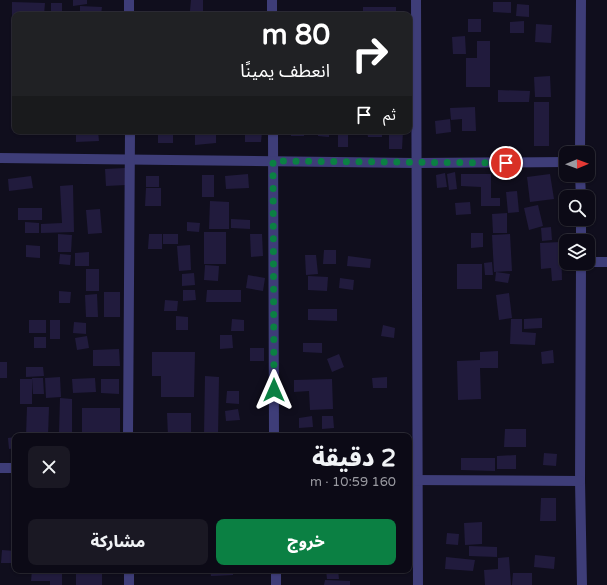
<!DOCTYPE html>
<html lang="ar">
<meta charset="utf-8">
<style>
:root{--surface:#0c0a16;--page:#1a1823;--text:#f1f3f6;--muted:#9a9aa1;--line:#2c2b35;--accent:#0b8043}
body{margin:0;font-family:"Varela Round","Noto Sans Arabic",sans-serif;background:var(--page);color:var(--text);direction:rtl;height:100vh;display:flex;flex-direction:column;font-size:15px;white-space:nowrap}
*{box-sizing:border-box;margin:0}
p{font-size:13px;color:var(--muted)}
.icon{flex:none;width:22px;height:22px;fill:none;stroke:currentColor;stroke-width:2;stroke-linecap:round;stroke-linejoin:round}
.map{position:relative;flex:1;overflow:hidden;direction:ltr}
.panel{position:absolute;left:12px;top:433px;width:400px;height:140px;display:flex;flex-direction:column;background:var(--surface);border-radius:8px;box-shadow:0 1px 3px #0004,0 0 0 1px var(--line);direction:rtl}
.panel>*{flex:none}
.guide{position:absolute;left:12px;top:12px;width:400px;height:122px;border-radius:8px;box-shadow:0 1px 3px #0004,0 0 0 1px var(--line);direction:rtl;background:#202124;color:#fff;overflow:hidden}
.needle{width:26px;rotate:89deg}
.buttons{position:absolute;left:559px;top:146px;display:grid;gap:8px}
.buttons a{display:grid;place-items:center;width:36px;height:36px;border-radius:8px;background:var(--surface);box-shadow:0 1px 3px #0004,0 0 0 1px var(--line);font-size:20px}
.pin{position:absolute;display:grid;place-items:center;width:34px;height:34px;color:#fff;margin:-17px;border:2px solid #fff;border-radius:50%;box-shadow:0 1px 4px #0007}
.me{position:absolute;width:44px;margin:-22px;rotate:0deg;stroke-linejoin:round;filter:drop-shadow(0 0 3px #0008)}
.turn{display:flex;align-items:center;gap:14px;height:84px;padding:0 16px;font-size:18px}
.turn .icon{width:52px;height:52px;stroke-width:2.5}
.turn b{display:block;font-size:28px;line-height:34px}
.then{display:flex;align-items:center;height:38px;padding:0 16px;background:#0003;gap:8px;font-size:15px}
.round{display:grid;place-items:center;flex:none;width:42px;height:42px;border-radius:8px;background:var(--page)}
.headline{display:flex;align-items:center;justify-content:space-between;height:68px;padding:0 16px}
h1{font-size:24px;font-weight:800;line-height:30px}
.cta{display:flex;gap:8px;margin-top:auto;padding:8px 16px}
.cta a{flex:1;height:46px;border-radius:8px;background:var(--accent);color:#fff;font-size:16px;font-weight:800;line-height:46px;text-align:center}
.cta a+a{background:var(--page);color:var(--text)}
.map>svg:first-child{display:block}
.building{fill:#211b3d}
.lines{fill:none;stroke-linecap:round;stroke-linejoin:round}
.street{stroke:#3e3d78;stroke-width:10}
.route{stroke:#0b8043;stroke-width:7;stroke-dasharray:0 12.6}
</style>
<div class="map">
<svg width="607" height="585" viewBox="0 0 607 585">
<rect width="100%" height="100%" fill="#100e1d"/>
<g class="building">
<polygon points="73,0 87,0 87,4 73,6"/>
<polygon points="191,0 203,0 203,12 190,11"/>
<polygon points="12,2 45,3 44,15 15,15 15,34 12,34"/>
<polygon points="493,2 511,2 511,13 493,12"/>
<rect x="51" y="3" width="11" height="12"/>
<polygon points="517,4 529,5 529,17 516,16"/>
<polygon points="80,6 102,7 101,15 80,15"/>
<rect x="363" y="7" width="33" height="8"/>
<rect x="468" y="19" width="13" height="13"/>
<polygon points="524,21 524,33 510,33 510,22"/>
<polygon points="536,24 552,25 551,43 535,42"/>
<polygon points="465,36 466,54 453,54 452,37"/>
<polygon points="477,41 490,41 490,87 466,87 466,58 477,58"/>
<polygon points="550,76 551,97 535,97 534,77"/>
<polygon points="498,90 530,91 529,102 498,102"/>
<rect x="534" y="102" width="15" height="44"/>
<polygon points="475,107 476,131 462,131 462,119 451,120 450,108"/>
<polygon points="450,119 451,132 436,134 435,121"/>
<polygon points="76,131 98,131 99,141 76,142"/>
<rect x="158" y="131" width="15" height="12"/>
<polygon points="245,131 262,132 261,142 245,142"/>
<rect x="291" y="131" width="13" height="5"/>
<polygon points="318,131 329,131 329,137 318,136"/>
<rect x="338" y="131" width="10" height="16"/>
<polygon points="367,131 382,131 382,137 368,137"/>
<polygon points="389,131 403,131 402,149 389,149"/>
<polygon points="216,133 216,143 195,145 195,134"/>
<polygon points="125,168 126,185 106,186 105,169"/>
<polygon points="455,172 457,189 449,190 447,174"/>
<polygon points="445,173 447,187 437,188 436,175"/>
<polygon points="248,174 249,188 226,189 225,176"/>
<polygon points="461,174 491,174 491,198 500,198 500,206 481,206 481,187 461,186"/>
<polygon points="550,174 554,199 530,202 527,177"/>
<rect x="202" y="175" width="12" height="22"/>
<polygon points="31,176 33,188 9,191 8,179"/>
<rect x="146" y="176" width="13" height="11"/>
<polygon points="73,185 74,232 41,233 41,224 62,223 60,186"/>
<polygon points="146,188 161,188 161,206 145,206"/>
<polygon points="517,191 519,212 508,213 506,192"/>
<polygon points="210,201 229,202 229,229 209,229"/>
<polygon points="470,202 471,214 456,215 455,203"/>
<polygon points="538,205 543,226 529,230 524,208"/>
<rect x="18" y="208" width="24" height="12"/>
<polygon points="100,209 102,233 88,234 86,210"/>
<polygon points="507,213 507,233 493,233 492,214"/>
<polygon points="231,219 250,220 250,229 231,228"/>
<polygon points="25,222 39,223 39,233 25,233"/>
<polygon points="187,222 200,223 199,232 187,231"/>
<polygon points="551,227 552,240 542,241 541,228"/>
<rect x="204" y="232" width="22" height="32"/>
<polygon points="471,233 483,233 483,247 471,248"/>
<polygon points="58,234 72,235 71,252 58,252"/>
<polygon points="149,234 162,234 162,249 148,249"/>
<rect x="163" y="234" width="15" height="10"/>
<polygon points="250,234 262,234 263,256 251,257"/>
<polygon points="510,234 512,271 494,272 492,235"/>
<polygon points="561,242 562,280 552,281 551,268 541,269 540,243"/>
<polygon points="26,245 40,246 40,258 26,257"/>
<polygon points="190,245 191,270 179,271 177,246"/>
<polygon points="324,250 336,250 336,264 323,264"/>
<polygon points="89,252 89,266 75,266 75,253"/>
<polygon points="60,254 71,255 70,265 59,264"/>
<polygon points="305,255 316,255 318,274 306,275"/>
<polygon points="348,256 371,259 370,268 347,266"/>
<polygon points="492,262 493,275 485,275 484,263"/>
<rect x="457" y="264" width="25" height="25"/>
<polygon points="205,265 219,266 218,281 204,280"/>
<rect x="86" y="269" width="13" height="22"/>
<polygon points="496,272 510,274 508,283 495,281"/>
<polygon points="194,273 195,285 182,286 182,274"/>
<polygon points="248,275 265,278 263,291 246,288"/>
<polygon points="308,276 328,277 327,291 308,290"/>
<polygon points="340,278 354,280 353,290 339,288"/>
<polygon points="183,290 195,290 196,300 183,301"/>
<polygon points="207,290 241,290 241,302 206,302"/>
<polygon points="59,291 71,292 70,303 59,303"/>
<rect x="104" y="292" width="16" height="25"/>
<polygon points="509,293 512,318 499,320 496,295"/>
<polygon points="97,294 98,317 86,317 85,295"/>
<polygon points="165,300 178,301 177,311 164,311"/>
<polygon points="308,309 337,309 337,321 308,320"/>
<polygon points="176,316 188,317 188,330 176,330"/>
<polygon points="542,318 542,328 524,329 524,319"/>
<polygon points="232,319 244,320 244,331 231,331"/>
<polygon points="511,319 522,319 522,332 536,333 535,345 510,344"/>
<rect x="29" y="320" width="17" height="13"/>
<rect x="50" y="320" width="10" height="19"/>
<polygon points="74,322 86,323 86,334 73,333"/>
<polygon points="383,325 395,328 394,338 381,336"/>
<polygon points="220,335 232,335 233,348 220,349"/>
<polygon points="87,336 89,348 77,350 75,338"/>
<rect x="34" y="337" width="12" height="11"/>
<polygon points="303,343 322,343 322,353 303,352"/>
<rect x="250" y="348" width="14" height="13"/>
<polygon points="119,349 120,366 93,366 93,350"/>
<polygon points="553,350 554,363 542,364 541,352"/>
<polygon points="498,351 498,368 480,368 481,399 458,400 457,361 480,360 480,352"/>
<polygon points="152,352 195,352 194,397 161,397 161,376 152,376"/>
<polygon points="339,354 344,367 332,372 327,359"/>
<rect x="0" y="362" width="7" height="16"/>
<polygon points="26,367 43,367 44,376 26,377"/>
<polygon points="205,376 219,377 218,436 204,436"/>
<polygon points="60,377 61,397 46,398 45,378"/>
<polygon points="387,377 387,388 373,388 372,378"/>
<polygon points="32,378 43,378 44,394 33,394"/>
<polygon points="95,378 96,392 73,393 72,379"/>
<rect x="20" y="379" width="12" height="25"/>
<polygon points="101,379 119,379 119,394 101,393"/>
<polygon points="332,379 333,409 310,410 309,391 294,392 294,380"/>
<polygon points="227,391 239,391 239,404 226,403"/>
<polygon points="60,398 72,399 72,433 59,433"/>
<polygon points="27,407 49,407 48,436 26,436"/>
<rect x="82" y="408" width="38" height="28"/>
<polygon points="238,409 240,420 226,421 225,411"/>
<polygon points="167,413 191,413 191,436 168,436"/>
<polygon points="312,416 313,427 299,428 299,418"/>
<polygon points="322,416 333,416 334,428 322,429"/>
<polygon points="505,429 526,429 526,447 504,447"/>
<polygon points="15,437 15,448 9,449 8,438"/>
<polygon points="544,453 557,454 556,466 543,465"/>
<polygon points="516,455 516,469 497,469 497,456"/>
<polygon points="461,458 495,458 495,471 461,470"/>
<polygon points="541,498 556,498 556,521 540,521"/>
<polygon points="482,522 482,544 465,545 464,523"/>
<polygon points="447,533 459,534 458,545 446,544"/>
<polygon points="469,546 497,547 497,557 469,556"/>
<polygon points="2,550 15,551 15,563 1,563"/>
<polygon points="535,555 555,557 554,569 534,567"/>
<polygon points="446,557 475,560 473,571 445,569"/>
<polygon points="509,557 511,585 485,585 484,570 498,569 498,558"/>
<polygon points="32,570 62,570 62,585 50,585 50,581 31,581"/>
<rect x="76" y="570" width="26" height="15"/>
<polygon points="210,570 233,570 233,575 211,576"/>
<polygon points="326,570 338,570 339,579 327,579"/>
<polygon points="513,573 532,573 532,585 512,585"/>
<polygon points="325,580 350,581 350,585 324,585"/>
</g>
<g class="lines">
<g class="street">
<polyline points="129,0 129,15"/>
<polyline points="272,0 272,15"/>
<polyline points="416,0 418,585"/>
<polyline points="273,131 274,436"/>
<polyline points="580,153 581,0"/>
<polyline points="0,158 416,163 566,162"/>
<polyline points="580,175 581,197"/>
<polyline points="581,219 581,241"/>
<polyline points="588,262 607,262"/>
<polyline points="581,263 580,481 582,585"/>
<polyline points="128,436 130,131"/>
<polyline points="0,468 15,468"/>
<polyline points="409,480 580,481"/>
<polyline points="129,570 129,585"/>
<polyline points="276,570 276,585"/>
</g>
</g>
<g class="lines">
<polyline class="route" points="274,390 273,161 506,163"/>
</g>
</svg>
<div class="buttons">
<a><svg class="needle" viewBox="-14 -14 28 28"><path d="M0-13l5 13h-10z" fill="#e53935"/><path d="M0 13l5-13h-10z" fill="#9a9aa1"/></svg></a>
<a><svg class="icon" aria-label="search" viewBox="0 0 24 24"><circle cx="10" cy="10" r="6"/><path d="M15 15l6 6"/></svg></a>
<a><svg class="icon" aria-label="layers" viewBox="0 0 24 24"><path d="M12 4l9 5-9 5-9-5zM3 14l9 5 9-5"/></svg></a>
</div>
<div class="pin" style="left:506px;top:163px;background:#d93025"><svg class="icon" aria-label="arrive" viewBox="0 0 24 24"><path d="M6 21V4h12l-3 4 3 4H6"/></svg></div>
<svg class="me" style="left:274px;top:390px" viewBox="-20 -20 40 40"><path d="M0-17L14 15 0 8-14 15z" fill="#0b8043" stroke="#fff" stroke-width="4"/></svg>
<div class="guide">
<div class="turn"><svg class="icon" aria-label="right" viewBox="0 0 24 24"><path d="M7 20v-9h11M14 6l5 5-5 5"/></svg><div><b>80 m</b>انعطف يمينًا</div></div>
<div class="then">ثم<svg class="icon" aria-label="arrive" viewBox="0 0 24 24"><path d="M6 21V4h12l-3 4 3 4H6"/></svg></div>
</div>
<section class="panel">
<div class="headline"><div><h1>2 دقيقة</h1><p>160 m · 10:59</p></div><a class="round"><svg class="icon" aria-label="close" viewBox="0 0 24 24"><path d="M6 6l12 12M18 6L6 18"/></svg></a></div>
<div class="cta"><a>خروج</a><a>مشاركة</a></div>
</section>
</div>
